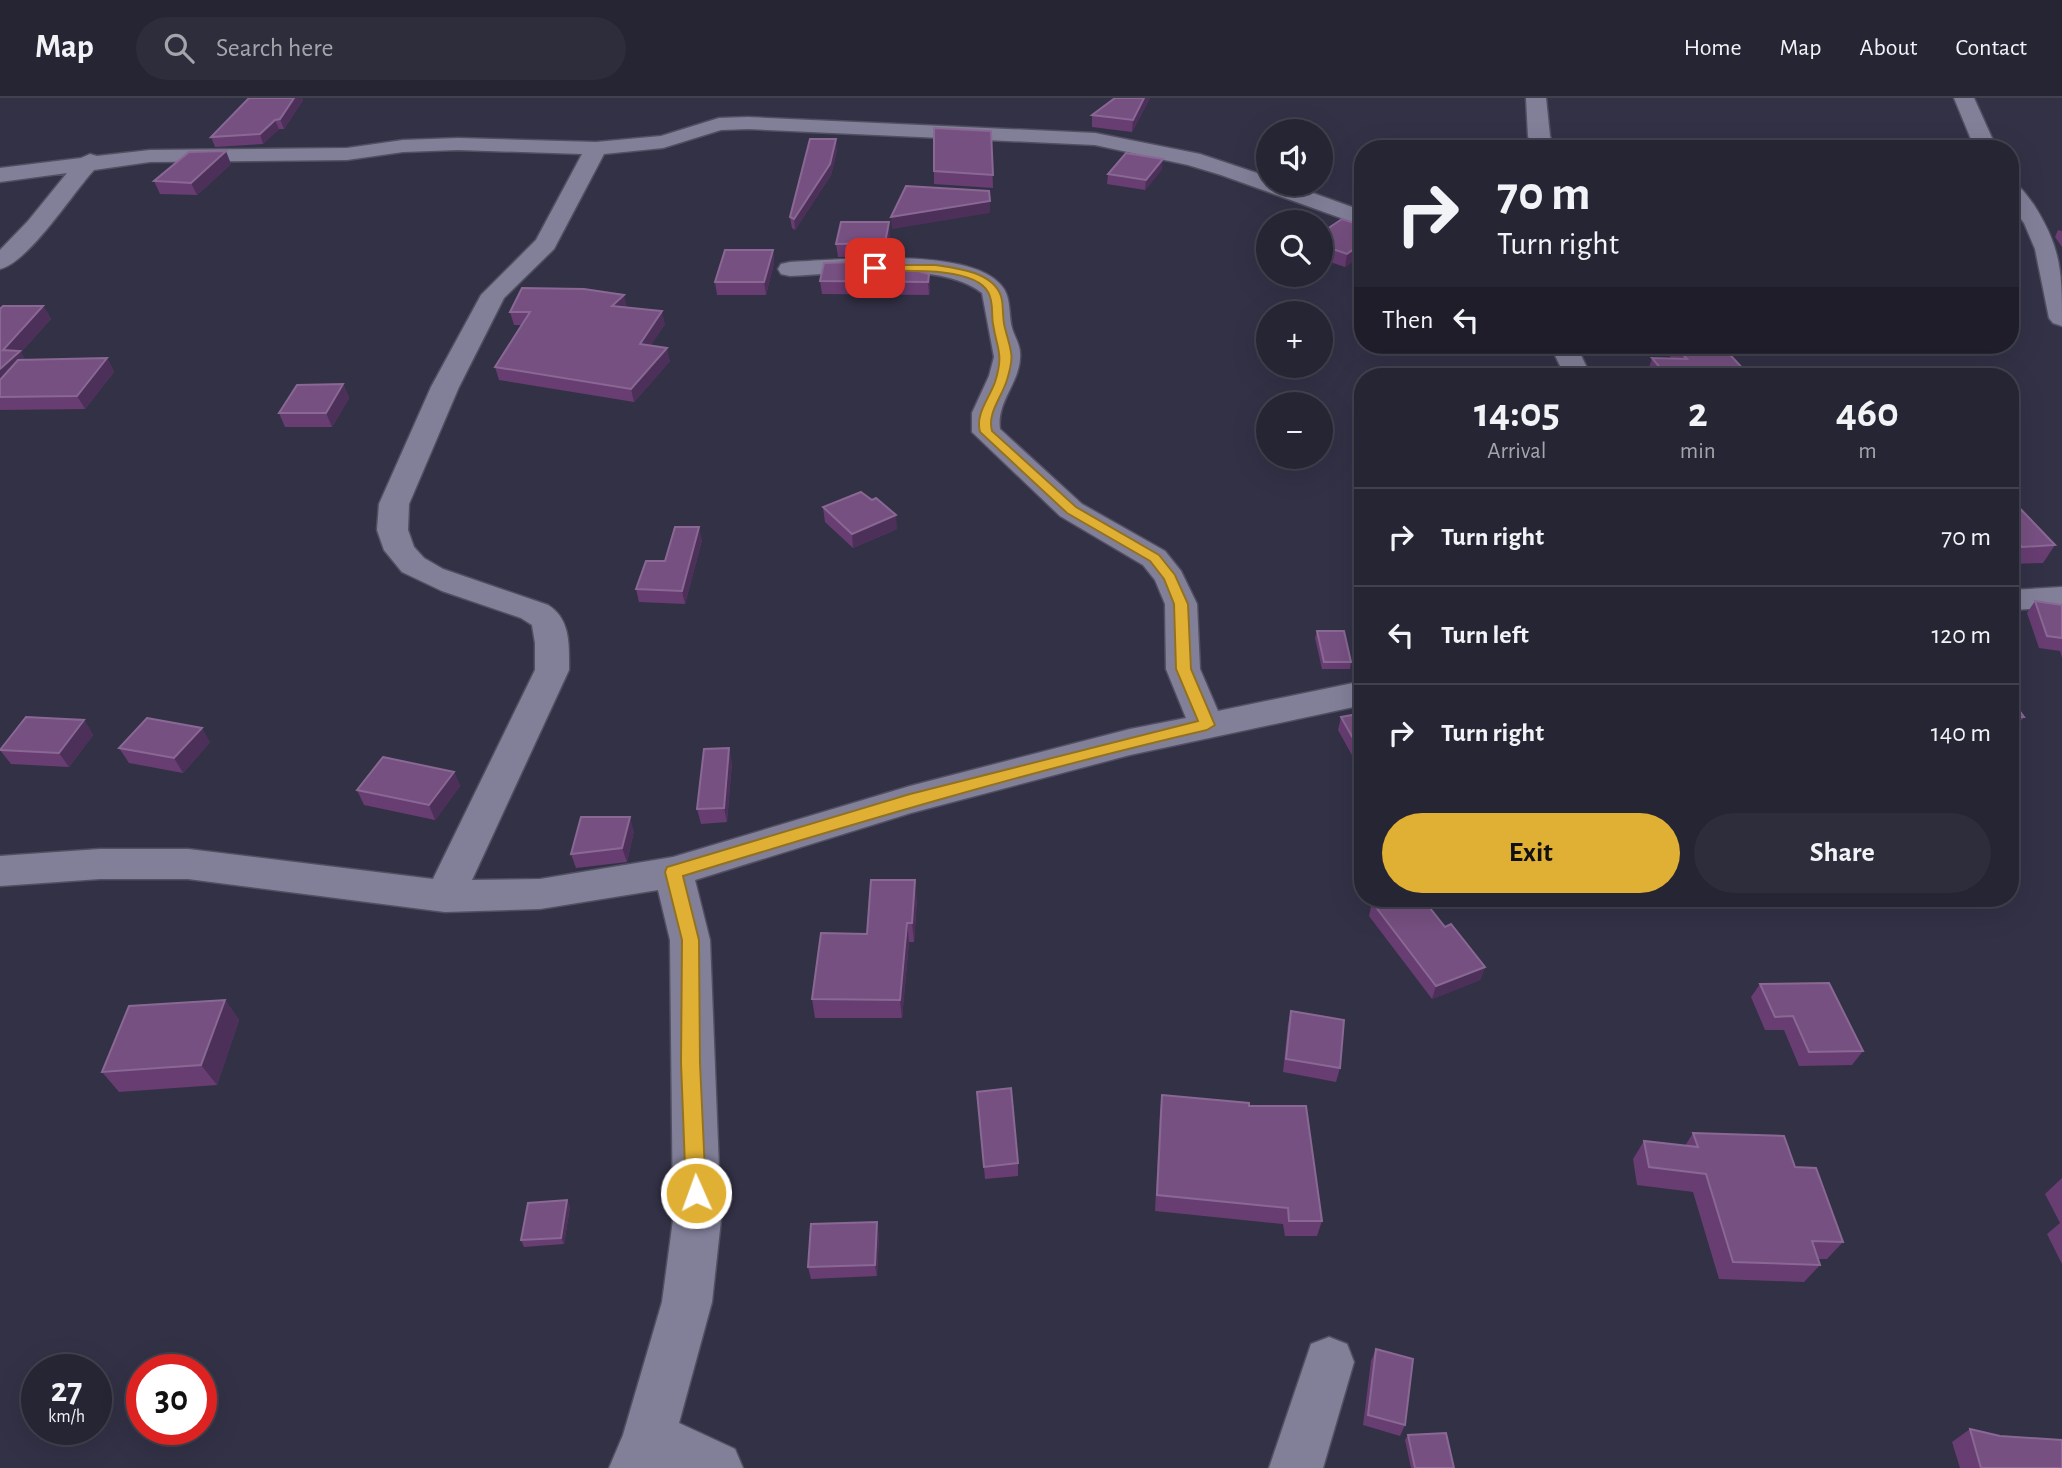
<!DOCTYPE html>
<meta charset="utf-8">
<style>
:root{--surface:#262534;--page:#2e2d3c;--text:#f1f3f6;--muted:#a4a5ac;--line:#42424f;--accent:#e0b034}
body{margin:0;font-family:"Alegreya Sans",sans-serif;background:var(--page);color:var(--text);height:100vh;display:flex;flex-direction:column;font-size:26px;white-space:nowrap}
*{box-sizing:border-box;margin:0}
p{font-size:23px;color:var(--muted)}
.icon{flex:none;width:38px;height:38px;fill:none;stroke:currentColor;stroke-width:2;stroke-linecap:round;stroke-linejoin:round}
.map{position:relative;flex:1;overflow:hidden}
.sheet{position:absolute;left:1354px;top:270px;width:665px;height:539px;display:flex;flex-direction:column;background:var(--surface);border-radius:28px;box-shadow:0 7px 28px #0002,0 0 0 2px var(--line)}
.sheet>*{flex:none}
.top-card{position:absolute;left:1354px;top:42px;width:665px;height:214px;border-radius:28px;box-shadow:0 7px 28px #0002,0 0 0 2px var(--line);background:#262534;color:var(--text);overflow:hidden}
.buttons{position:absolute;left:1256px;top:21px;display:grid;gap:14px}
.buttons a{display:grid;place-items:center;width:77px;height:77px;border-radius:50%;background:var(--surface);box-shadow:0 7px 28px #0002,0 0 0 2px var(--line);font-size:35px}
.speed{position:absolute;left:21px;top:1256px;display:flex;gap:14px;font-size:35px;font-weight:700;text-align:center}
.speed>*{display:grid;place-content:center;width:91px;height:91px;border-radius:50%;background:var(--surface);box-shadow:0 7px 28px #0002,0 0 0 2px var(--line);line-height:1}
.speed small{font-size:18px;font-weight:400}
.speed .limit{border:10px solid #d22;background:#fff;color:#111}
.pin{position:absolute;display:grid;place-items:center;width:60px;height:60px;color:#fff;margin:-30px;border-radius:14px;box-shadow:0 4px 10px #0006}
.me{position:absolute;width:77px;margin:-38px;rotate:358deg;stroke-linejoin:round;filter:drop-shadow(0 0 5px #0008)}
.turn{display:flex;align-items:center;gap:24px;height:147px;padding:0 28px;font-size:32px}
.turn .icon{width:91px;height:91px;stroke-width:2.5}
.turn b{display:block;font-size:49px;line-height:60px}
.then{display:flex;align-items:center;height:66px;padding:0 28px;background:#0003;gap:14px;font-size:26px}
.eta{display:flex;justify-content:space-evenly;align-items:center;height:119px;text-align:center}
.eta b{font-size:42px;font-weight:700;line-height:49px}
.cta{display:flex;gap:14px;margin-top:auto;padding:14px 28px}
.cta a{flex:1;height:80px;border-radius:42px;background:var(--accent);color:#111;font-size:28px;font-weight:700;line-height:80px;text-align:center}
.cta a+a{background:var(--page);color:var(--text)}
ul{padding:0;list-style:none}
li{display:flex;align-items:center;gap:21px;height:98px;padding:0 28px;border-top:2px solid var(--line)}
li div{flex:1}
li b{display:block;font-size:26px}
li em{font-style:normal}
header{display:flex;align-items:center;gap:42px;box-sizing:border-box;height:98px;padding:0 35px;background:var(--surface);border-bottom:2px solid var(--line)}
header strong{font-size:33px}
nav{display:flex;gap:38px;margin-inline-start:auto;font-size:24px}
.search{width:490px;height:63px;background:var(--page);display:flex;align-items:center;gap:18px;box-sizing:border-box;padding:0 24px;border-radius:38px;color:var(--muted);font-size:26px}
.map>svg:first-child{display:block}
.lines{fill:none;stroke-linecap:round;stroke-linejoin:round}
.minor-casing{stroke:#524f62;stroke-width:3}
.minor{fill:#828099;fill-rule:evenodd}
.wall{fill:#683d72}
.shaded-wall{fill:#4d305a}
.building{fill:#765081;stroke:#896894;stroke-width:2}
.route{fill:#e0b034;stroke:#927222;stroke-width:2}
</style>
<header>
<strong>Map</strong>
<div class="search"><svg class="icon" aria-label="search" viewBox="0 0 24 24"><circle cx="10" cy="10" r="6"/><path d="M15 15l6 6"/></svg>Search here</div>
<nav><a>Home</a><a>Map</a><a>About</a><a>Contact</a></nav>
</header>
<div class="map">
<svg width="2062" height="1370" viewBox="0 0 2062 1370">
<rect width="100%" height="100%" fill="#333146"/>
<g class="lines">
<defs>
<g id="minor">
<polygon points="1526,0 1546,0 1550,38 1554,51 1532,51 1528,38"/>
<polygon points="1954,0 1974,0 1997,51 1975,51"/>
<path d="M748,19L1095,35L1200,56L1269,79V86H1288L1363,113V128L1221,77L1188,67L1095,47L748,31L721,32L663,50L604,56L554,151L504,200L459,289L409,406L408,432L414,449L424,460L443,471L548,507C571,521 569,548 569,572L472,782L540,781L673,759L910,688L1130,631L1186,620L1166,571L1165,506L1155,482L1143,467L1060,418L972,334V315L989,278L994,259L982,195C940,162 842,176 790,178L781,176L778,171L781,166L790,164C839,162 964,149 999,185C1012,197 1008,214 1012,230C1014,238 1020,246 1020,255C1022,283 996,303 1000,331L1082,406L1165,453L1181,473L1197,506L1200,571L1218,613L1363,583V607L1130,657L911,715L695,782L710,842L721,1122L712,1204L679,1325L735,1351L743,1370H609L623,1337L662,1204L673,1122L670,842L658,792L540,811L445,814L188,781H100L0,788V758L100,751H188L433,781L535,572V545L532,527L521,520L442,493L402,474L384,452L377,432L379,406L431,289L481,197L536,142L582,56L458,52L403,54L347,62L150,64L94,72C72,96 29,164 0,171V152L28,123L67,75L0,84V70L81,60L90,56L97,58L150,52L347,50L403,42L458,40L596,44L661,38L719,20Z"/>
<path d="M2011,85C2022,88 2027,98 2034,107C2062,151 2062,176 2062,228L2053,225L2049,220L2035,151L2024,125L2011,107Z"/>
<polygon points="1550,247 1576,247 1591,278 1565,278"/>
<polygon points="2062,489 2062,509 2011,512 2011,492"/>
<polygon points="1329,1239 1347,1246 1354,1264 1323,1370 1269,1370 1311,1246"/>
</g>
</defs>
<use href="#minor" class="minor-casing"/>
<use href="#minor" class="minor"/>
</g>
<g class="wall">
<polygon points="249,0 302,0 303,2 284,31 279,31 263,46 215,49 211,39"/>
<polygon points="1115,0 1150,0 1132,34 1092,29 1092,17"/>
<polygon points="991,33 993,90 934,86 934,73"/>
<polygon points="837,52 831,77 795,132 792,130 790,119"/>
<polygon points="231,66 197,97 160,96 154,83"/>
<polygon points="1162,71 1145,92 1107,86 1108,76"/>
<polygon points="1363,128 1363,170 1352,164 1345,169 1321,161 1321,135"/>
<polygon points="2058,132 2062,133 2062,149 2055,139"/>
<polygon points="890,137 886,158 838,159 836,146"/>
<polygon points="773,152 774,165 766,197 717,197 715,184"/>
<polygon points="929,176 930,189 929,197 822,196 820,183"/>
<polygon points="43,208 51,221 21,254 25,262 107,260 114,274 85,311 0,312 0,211"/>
<polygon points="626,210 665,226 650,248 670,263 634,304 499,282 495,269 522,227 514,227 510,214"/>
<polygon points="1666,247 1721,247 1746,274 1745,278 1652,278 1648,273 1652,260 1671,260 1664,252"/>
<polygon points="343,286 349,300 332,329 285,329 279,315"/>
<polygon points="2011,401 2055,447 2043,465 2011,466"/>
<polygon points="872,402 897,431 853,450 825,424 823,409"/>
<polygon points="702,442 685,506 639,504 636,491 665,463"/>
<polygon points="2035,503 2062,507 2062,560 2060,553 2039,550 2027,515"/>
<polygon points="1317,533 1351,564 1350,571 1322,571 1315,540"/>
<polygon points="2011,601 2024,619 2011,636"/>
<polygon points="1363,615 1363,677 1338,632 1341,619"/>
<polygon points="84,622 93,637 69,669 11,666 0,652"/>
<polygon points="210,644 183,675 129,665 119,650"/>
<polygon points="732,664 727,724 701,726 697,711"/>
<polygon points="454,674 460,688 435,722 364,707 357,692"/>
<polygon points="634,733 627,764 576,770 571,756"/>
<polygon points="917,801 914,844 909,844 902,920 815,920 812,901 867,836"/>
<polygon points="1372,804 1445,829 1485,869 1480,882 1432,901 1369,818"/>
<polygon points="1760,886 1863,953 1852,967 1799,968 1784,932 1765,932 1751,899"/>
<polygon points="225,902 239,922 217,987 119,994 102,974"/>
<polygon points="1291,913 1340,970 1336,984 1283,974 1288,926"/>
<polygon points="1162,997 1249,1008 1322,1123 1317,1138 1285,1138 1283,1126 1155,1113 1160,1013"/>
<polygon points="978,1007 1018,1065 1018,1078 985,1081"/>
<polygon points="1693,1035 1795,1069 1843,1144 1827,1161 1818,1161 1820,1167 1804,1184 1719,1181 1693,1094 1637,1087 1633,1061 1644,1043 1685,1048"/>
<polygon points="2062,1080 2062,1166 2047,1136 2060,1125 2045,1096"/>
<polygon points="567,1102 570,1109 564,1146 524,1149 521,1142"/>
<polygon points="879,1137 877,1178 811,1181 808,1169"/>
<polygon points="1376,1251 1405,1327 1400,1338 1363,1327 1371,1263"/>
<polygon points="1970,1331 2000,1338 2062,1370 1960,1370 1952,1344"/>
<polygon points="1408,1337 1454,1370 1411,1370 1405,1342"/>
</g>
<g class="shaded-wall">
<polygon points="294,0 302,0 303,2 284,31 280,21"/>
<polygon points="1144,0 1150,0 1132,34 1133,22"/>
<polygon points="275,22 279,31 263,46 260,36"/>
<polygon points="836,41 837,52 831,77 795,132 794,121"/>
<polygon points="226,53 231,66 197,97 191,85"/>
<polygon points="1163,61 1162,71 1145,92 1146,82"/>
<polygon points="990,103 990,115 892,131 891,119"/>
<polygon points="889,124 890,137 886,158 885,145"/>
<polygon points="1354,151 1352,164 1345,169 1347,156"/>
<polygon points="773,152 774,165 766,197 764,184"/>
<polygon points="929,176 930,189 929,197 928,184"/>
<polygon points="624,197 627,209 612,208"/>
<polygon points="43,208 51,221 21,254 28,267 0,292 0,271 3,252"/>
<polygon points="662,213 665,226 643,259 640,246"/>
<polygon points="667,250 670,263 634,304 631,291"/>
<polygon points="107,260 114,274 85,311 77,298"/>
<polygon points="343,286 349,300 332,329 326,315"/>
<polygon points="896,417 897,431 853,450 852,436"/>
<polygon points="699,429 702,442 685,506 682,493"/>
<polygon points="84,622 93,637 69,669 59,655"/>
<polygon points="202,630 210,644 183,675 174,660"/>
<polygon points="729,650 732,664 727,724 724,710"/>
<polygon points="454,674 460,688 435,722 429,707"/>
<polygon points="630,719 634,733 627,764 622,750"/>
<polygon points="915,782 917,801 914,844 912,825"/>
<polygon points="907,825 909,844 902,920 900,902"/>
<polygon points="1485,869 1480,882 1432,901 1436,888"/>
<polygon points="225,902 239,922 217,987 201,967"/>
<polygon points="567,1102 570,1109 564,1146 561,1140"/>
<polygon points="877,1124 879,1137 877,1178 875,1167"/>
</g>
<g class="building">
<polygon points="249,0 294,0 280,21 275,22 260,36 211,39"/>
<polygon points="1115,0 1144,0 1133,22 1092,17"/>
<polygon points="934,30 991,33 993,77 934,73"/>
<polygon points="810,41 836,41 830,66 794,121 790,119"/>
<polygon points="226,53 191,85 154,83 189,54"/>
<polygon points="1126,55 1163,61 1146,82 1108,76"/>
<polygon points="906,88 989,93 990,103 891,119"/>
<polygon points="1342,121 1363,128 1363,156 1354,151 1347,156 1321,147 1321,135"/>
<polygon points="841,124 889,124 885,145 836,146"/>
<polygon points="725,152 773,152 764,184 715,184"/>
<polygon points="883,163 929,176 928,184 820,183 824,165"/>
<polygon points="522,190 584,191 624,197 612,208 662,213 640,246 667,250 631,291 495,269 530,214 510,214"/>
<polygon points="3,208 43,208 3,252 20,253 0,271 0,211"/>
<polygon points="1675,247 1721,247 1746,274 1703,277 1704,278 1667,278 1652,260 1687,261"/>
<polygon points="107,260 77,298 0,299 0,282 18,262"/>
<polygon points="343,286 326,315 279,315 297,287"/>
<polygon points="861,394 872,402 876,400 896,417 852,436 823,409"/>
<polygon points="2011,401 2055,447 2022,449 2011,436"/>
<polygon points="675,429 699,429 682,493 636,491 646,463 665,463"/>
<polygon points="2035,503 2062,507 2062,540 2047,538"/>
<polygon points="1317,533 1344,533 1351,564 1324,564"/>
<polygon points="2011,601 2024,619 2011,619"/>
<polygon points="1363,615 1363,658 1341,619"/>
<polygon points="26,619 84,622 59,655 0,652"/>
<polygon points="147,620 202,630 174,660 119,650"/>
<polygon points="729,650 724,710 697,711 704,651"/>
<polygon points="383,659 454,674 429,707 357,692"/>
<polygon points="581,719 630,719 622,750 571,756"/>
<polygon points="871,782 915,782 912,825 907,825 900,902 812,901 821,835 867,836"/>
<polygon points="1384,800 1422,800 1445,829 1451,826 1485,869 1436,888 1372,804"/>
<polygon points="1829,885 1863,953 1809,954 1793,918 1775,919 1760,886"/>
<polygon points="225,902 201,967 102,974 129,908"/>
<polygon points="1291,913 1344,922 1340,970 1286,961"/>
<polygon points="1011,990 1018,1065 984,1069 977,994"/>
<polygon points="1162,997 1249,1005 1249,1008 1306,1008 1322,1123 1289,1123 1288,1110 1157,1097"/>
<polygon points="1693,1035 1784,1038 1795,1069 1816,1070 1843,1144 1812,1143 1820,1167 1733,1164 1706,1076 1649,1069 1644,1043 1698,1049"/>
<polygon points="567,1102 561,1140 521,1142 528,1105"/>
<polygon points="877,1124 875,1167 808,1169 811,1126"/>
<polygon points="1376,1251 1413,1261 1405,1327 1368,1317"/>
<polygon points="1970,1331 2000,1338 2062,1342 2062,1370 1981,1370"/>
<polygon points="1446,1335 1454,1370 1415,1370 1408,1337"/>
</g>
<path class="route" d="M936,167C957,170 993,174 1001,198C1004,208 1002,220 1005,230C1011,254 1015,256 1007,282C1002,299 987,315 992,333L1076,409L1159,457L1175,477L1188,506L1191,571L1215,627L1207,632C1030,673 856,725 683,778L699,842L700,965L706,1095L703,1102L696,1105L689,1102L686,1095L681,965L682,842L665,774L667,769L910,696L1198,623L1176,571L1174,506L1164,481L1150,463L1067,415L980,334C975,316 989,301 995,284C1004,255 997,252 993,226C991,216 994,204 988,194C974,168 902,173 875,173L870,170L875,167Z"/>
</svg>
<div class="buttons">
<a><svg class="icon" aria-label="sound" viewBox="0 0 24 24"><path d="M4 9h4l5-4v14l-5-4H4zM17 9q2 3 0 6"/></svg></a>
<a><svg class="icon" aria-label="search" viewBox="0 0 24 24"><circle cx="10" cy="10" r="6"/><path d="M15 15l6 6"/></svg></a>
<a>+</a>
<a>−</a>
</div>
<div class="speed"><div>27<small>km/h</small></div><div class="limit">30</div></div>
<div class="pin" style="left:875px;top:170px;background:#d93025"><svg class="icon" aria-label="arrive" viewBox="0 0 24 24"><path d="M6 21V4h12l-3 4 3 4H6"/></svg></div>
<svg class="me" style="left:696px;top:1095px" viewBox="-20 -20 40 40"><circle r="17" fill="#e0b034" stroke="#fff" stroke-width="3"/><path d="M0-11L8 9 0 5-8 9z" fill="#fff"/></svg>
<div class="top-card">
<div class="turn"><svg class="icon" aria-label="right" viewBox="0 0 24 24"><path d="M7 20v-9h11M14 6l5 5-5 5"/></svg><div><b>70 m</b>Turn right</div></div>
<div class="then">Then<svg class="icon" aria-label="left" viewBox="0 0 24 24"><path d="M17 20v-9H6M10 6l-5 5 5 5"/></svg></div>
</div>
<section class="sheet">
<div class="eta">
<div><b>14:05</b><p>Arrival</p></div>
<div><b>2</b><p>min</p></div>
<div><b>460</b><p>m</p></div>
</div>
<ul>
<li><svg class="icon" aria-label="right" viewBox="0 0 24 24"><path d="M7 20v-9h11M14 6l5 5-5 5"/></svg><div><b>Turn right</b></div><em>70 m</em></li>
<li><svg class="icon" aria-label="left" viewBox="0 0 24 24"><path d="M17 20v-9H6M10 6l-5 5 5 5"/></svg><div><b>Turn left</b></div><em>120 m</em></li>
<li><svg class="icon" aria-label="right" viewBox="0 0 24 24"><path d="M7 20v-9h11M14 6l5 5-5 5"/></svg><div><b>Turn right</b></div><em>140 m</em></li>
</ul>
<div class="cta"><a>Exit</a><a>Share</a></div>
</section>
</div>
